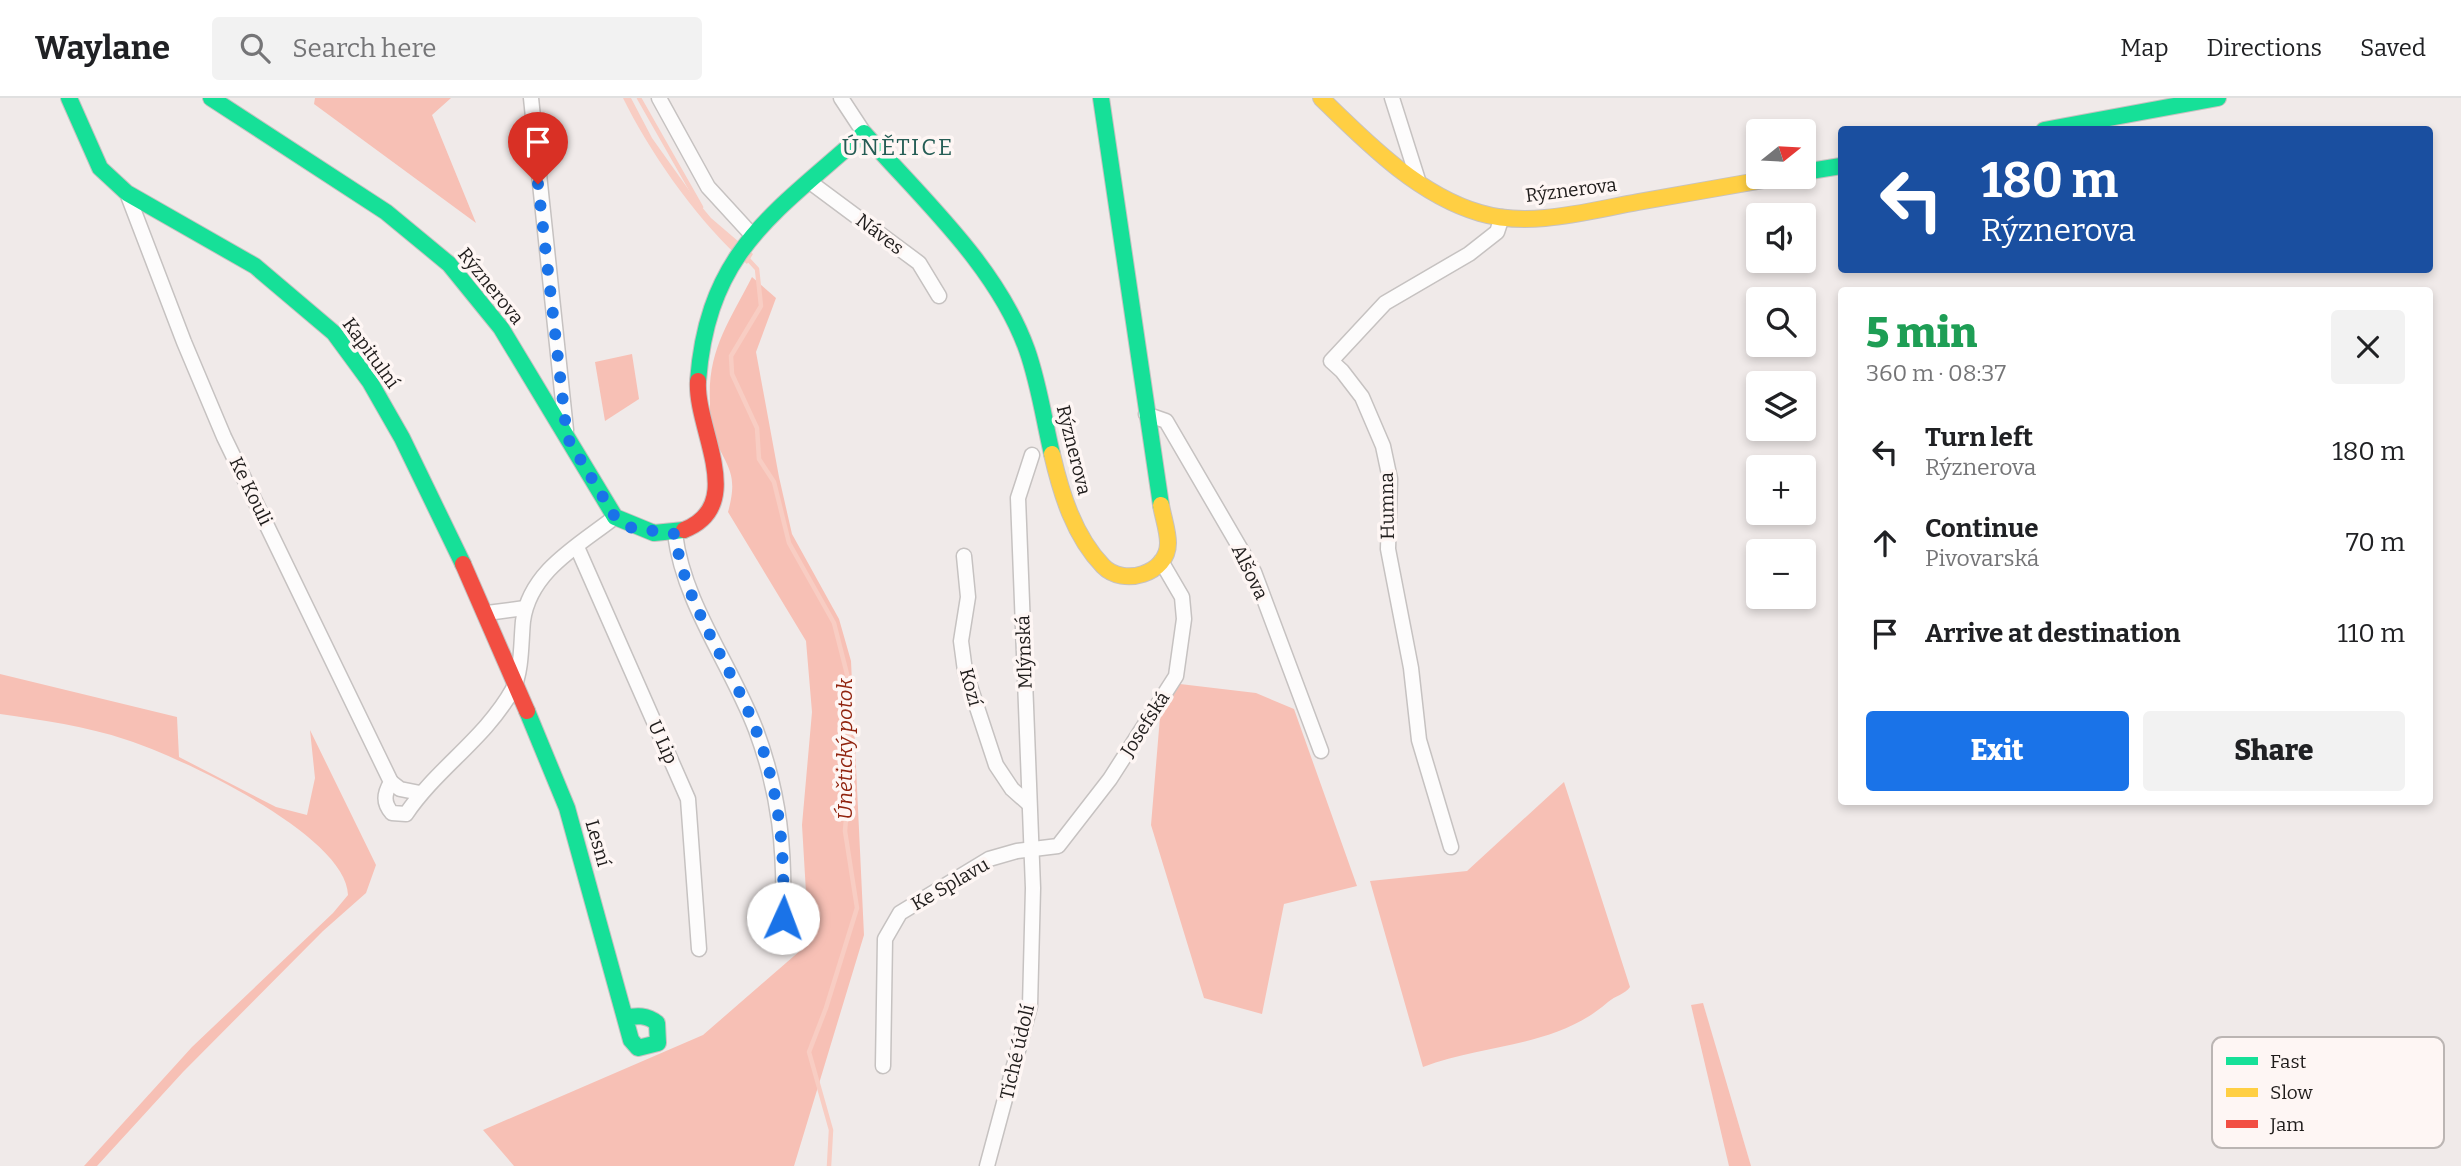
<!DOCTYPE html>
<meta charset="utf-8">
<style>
:root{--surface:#fff;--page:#f2f2f2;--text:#202124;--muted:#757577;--line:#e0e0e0;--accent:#1a73e8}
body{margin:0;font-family:Bitter,serif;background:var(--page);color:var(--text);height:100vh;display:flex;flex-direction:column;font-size:26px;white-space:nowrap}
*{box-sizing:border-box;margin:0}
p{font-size:23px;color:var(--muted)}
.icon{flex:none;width:38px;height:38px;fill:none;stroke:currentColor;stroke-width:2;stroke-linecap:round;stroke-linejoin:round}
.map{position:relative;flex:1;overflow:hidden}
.panel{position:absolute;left:1838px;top:189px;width:595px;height:518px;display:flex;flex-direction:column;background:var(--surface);border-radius:7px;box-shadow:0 4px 10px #0003}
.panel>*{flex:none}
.top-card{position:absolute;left:1838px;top:28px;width:595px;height:147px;border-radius:7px;box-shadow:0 4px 10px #0003;background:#1a4fa0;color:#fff;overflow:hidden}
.needle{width:46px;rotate:72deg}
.controls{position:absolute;left:1746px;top:21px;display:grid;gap:14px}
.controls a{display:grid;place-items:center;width:70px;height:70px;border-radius:7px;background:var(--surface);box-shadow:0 4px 10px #0003;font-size:35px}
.pin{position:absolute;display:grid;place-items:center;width:60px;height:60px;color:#fff;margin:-72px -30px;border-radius:50% 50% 50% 0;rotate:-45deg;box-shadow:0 0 7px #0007}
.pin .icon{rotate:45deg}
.me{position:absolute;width:77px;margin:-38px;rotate:2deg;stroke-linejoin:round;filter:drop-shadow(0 0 5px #0008)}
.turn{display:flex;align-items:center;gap:24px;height:147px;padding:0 28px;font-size:32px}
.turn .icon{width:91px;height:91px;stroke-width:2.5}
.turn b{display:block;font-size:49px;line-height:60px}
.round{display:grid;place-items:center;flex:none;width:74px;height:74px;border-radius:7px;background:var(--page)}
.headline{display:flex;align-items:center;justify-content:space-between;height:119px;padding:0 28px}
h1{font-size:42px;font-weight:800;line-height:52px;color:#1e9e55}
.button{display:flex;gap:14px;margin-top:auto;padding:14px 28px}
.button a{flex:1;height:80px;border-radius:7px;background:var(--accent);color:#fff;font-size:28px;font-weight:800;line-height:80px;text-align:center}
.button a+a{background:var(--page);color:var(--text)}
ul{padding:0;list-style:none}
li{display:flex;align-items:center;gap:21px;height:91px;padding:0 28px}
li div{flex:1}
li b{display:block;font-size:26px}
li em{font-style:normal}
header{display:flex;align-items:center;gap:42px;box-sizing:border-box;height:98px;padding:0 35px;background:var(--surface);border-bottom:2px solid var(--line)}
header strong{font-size:33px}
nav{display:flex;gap:38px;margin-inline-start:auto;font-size:24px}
.search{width:490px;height:63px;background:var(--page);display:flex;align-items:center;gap:18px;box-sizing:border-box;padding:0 24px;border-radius:7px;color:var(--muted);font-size:26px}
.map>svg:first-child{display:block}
.green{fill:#f7c0b5}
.water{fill:#f8cdc3}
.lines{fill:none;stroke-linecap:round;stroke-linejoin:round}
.stream{stroke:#f8cdc3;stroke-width:4.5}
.street-casing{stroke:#c6c2c1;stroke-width:17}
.fast-casing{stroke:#c6c2c1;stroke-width:18}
.slow-casing{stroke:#c6c2c1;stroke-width:18}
.jam-casing{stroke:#c6c2c1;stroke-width:18}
.street{stroke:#fdfcfc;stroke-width:14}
.fast{stroke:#16e098;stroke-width:16}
.slow{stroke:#ffcf43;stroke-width:16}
.jam{stroke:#f24e42;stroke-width:16}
.route{stroke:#1a73e8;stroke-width:12;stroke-dasharray:0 21.6}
.labels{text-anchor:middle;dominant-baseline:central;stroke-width:7;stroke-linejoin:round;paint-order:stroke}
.street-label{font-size:19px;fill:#1f1c1b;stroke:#fef6f4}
.water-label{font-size:21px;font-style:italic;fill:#91240f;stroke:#fef6f4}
.quarter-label{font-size:23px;letter-spacing:2px;fill:#255d55;stroke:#fef6f4}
.key{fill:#fef6f4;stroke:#bbb5b3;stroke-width:2}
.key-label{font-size:19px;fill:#1f1c1b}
</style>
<header>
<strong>Waylane</strong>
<div class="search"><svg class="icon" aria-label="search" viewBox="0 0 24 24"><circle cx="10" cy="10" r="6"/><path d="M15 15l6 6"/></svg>Search here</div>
<nav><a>Map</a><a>Directions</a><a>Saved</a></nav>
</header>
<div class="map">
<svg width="2461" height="1068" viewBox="0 0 2461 1068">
<rect width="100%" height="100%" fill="#f0eae9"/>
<g class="green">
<polygon points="315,0 451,0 432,17 476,125 314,6"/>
<path d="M752,179L776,200L756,254L779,379L792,436L839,521L851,563L864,837L794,1068H514L483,1032L703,937L809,845L802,727L812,614L806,543L728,414C740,371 724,369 712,332C709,324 710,314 710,305C707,253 729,224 752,179Z"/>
<polygon points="632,256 639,301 605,323 595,264"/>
<path d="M0,576L177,619L179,659L276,709L307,717L315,680L310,632L376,767L366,795L323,833L183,974L97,1068H84L192,949L333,815L348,797C347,737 178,658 127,642C86,628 42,622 0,616Z"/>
<polygon points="1180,586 1256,595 1294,611 1357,788 1284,806 1262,916 1204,900 1151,727 1160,619 1166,599"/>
<path d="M1564,684L1630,889C1625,896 1615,898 1608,904C1556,950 1486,945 1423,969L1370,783L1467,773Z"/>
<polygon points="1703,905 1751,1068 1729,1068 1691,907"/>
</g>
<path class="water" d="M623,0H631L652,40L696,102L711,120L753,156L747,166C700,127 650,55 623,0Z"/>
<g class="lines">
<g class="stream">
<polyline points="639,0 701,109"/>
<polyline points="746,159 757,171 761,208 731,258 732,276 757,330 759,361 774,384 789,445 834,525 849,584 849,685 845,733 857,810 826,910 809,954 831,1032 829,1068"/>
</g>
<defs>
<g id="street">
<polyline points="531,0 566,332"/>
<polyline points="659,0 708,89 752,137"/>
<polyline points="841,0 864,35"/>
<polyline points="1392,0 1418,82"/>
<polyline points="810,84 919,165 939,198"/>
<path d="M127,95L184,244L224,339L391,684C384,696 383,705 392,715L406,716C437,670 485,641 513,591C522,574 521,543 523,523C530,473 578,448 615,419"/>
<polyline points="1146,316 1166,323 1254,474 1321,653"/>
<path d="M675,436C684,507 731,566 756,632C780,697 785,752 783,820"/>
<polyline points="577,449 688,701 699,851"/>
<polyline points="964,458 968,499 961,543 965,573 996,667 1012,691 1029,706"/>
<polyline points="487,515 525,510"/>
<polyline points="391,684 400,691 420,695"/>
<polyline points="1451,749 1419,642 1411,570 1388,451 1390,381 1383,348 1362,299 1342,273 1331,263 1385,205 1469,156 1497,134 1502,119"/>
<polyline points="883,968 885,841 900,815 989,761 1017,753 1058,748 1110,681 1176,578 1184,521 1182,499 1161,463"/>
<polyline points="987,1068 1030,908 1033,790 1018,400 1032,357"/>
</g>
<g id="fast">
<polyline points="69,0 100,70 127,95 255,168 334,235 370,284 402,340 463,466"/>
<polyline points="211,0 386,114 449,166 501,230 615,419 654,435 684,432"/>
<polyline points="1101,0 1161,407"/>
<polyline points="2044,32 2218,0"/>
<polyline points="1804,74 1841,68"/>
<path d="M698,283C708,152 775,115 864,35C922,101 997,168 1027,252C1039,286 1044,322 1052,356"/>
<path d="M527,613L567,710L631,942L638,950L658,945L657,925C647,917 637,917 625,920"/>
</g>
<g id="slow">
<path d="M1321,0C1366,44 1418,97 1480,115C1530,130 1588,113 1638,104C1685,96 1733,87 1780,79"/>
<path d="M1052,356C1061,395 1074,438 1103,468C1123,489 1168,476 1168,445C1168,433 1163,419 1161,407"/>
</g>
<g id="jam">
<path d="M684,432C748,407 695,331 698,283"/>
<polyline points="463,466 527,613"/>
</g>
</defs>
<use href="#street" class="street-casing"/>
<use href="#fast" class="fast-casing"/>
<use href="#slow" class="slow-casing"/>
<use href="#jam" class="jam-casing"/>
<use href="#street" class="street"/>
<use href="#fast" class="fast"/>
<use href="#slow" class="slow"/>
<use href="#jam" class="jam"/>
</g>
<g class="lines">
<path class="route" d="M538,86L567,339L615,419L632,430L675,436C684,507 731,566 756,632C780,695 785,754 783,820"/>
</g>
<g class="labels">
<g class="street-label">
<text transform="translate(1571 92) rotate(-7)">Rýznerova</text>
<text transform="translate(880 136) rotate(37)">Náves</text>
<text transform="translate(491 188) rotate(51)">Rýznerova</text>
<text transform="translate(371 255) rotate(54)">Kapitulní</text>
<text transform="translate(1074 352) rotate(76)">Rýznerova</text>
<text transform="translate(251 393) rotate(64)">Ke Kouli</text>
<text transform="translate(1387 408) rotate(-91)">Humna</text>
<text transform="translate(1250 474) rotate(64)">Alšova</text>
<text transform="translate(1024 554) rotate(-92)">Mlýnská</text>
<text transform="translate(971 589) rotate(75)">Kozí</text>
<text transform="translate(1145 626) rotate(-57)">Josefská</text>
<text transform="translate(663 644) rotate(66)">U Lip</text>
<text transform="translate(598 745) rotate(74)">Lesní</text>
<text transform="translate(950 786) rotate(-30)">Ke Splavu</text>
<text transform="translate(1017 954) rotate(-77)">Tiché údolí</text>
</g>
<g class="water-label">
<text transform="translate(845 651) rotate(-90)">Únětický potok</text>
</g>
<g class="quarter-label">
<text x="898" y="49">ÚNĚTICE</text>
</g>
</g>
<rect x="2212" y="939" width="232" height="111" rx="10" class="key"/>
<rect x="2226" y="959" width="32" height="8" fill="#16e098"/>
<rect x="2226" y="990" width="32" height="9" fill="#ffcf43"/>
<rect x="2226" y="1022" width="32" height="8" fill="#f24e42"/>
<g class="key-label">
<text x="2270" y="970">Fast</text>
<text x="2270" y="1001">Slow</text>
<text x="2270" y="1033">Jam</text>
</g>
</svg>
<div class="controls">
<a><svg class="needle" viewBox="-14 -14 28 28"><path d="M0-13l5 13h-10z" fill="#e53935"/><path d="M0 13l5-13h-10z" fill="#757577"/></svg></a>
<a><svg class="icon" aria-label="sound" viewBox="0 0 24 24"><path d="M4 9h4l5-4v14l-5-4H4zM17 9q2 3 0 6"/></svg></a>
<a><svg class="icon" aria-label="search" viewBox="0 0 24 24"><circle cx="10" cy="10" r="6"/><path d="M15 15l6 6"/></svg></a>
<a><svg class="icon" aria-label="layers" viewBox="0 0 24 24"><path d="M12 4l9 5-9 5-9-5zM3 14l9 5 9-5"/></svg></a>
<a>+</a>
<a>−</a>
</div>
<div class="pin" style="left:538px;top:86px;background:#d93025"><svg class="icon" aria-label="arrive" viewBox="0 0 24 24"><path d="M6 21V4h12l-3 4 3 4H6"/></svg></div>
<svg class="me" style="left:783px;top:820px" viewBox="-20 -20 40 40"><circle r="19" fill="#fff"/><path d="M0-13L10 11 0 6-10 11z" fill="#1a73e8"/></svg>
<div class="top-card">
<div class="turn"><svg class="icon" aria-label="left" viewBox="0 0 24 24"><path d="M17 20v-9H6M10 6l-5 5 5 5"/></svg><div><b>180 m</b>Rýznerova</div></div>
</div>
<section class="panel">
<div class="headline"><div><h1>5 min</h1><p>360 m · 08:37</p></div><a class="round"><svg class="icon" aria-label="close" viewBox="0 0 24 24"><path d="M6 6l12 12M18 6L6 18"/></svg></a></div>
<ul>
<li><svg class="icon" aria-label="left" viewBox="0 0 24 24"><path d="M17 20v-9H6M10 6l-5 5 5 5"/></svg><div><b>Turn left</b><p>Rýznerova</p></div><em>180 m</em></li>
<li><svg class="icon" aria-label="ahead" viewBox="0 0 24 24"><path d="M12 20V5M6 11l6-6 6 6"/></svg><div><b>Continue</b><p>Pivovarská</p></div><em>70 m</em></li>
<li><svg class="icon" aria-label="arrive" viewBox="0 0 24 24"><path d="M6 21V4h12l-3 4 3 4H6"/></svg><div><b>Arrive at destination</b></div><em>110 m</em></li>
</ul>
<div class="button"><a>Exit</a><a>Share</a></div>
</section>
</div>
